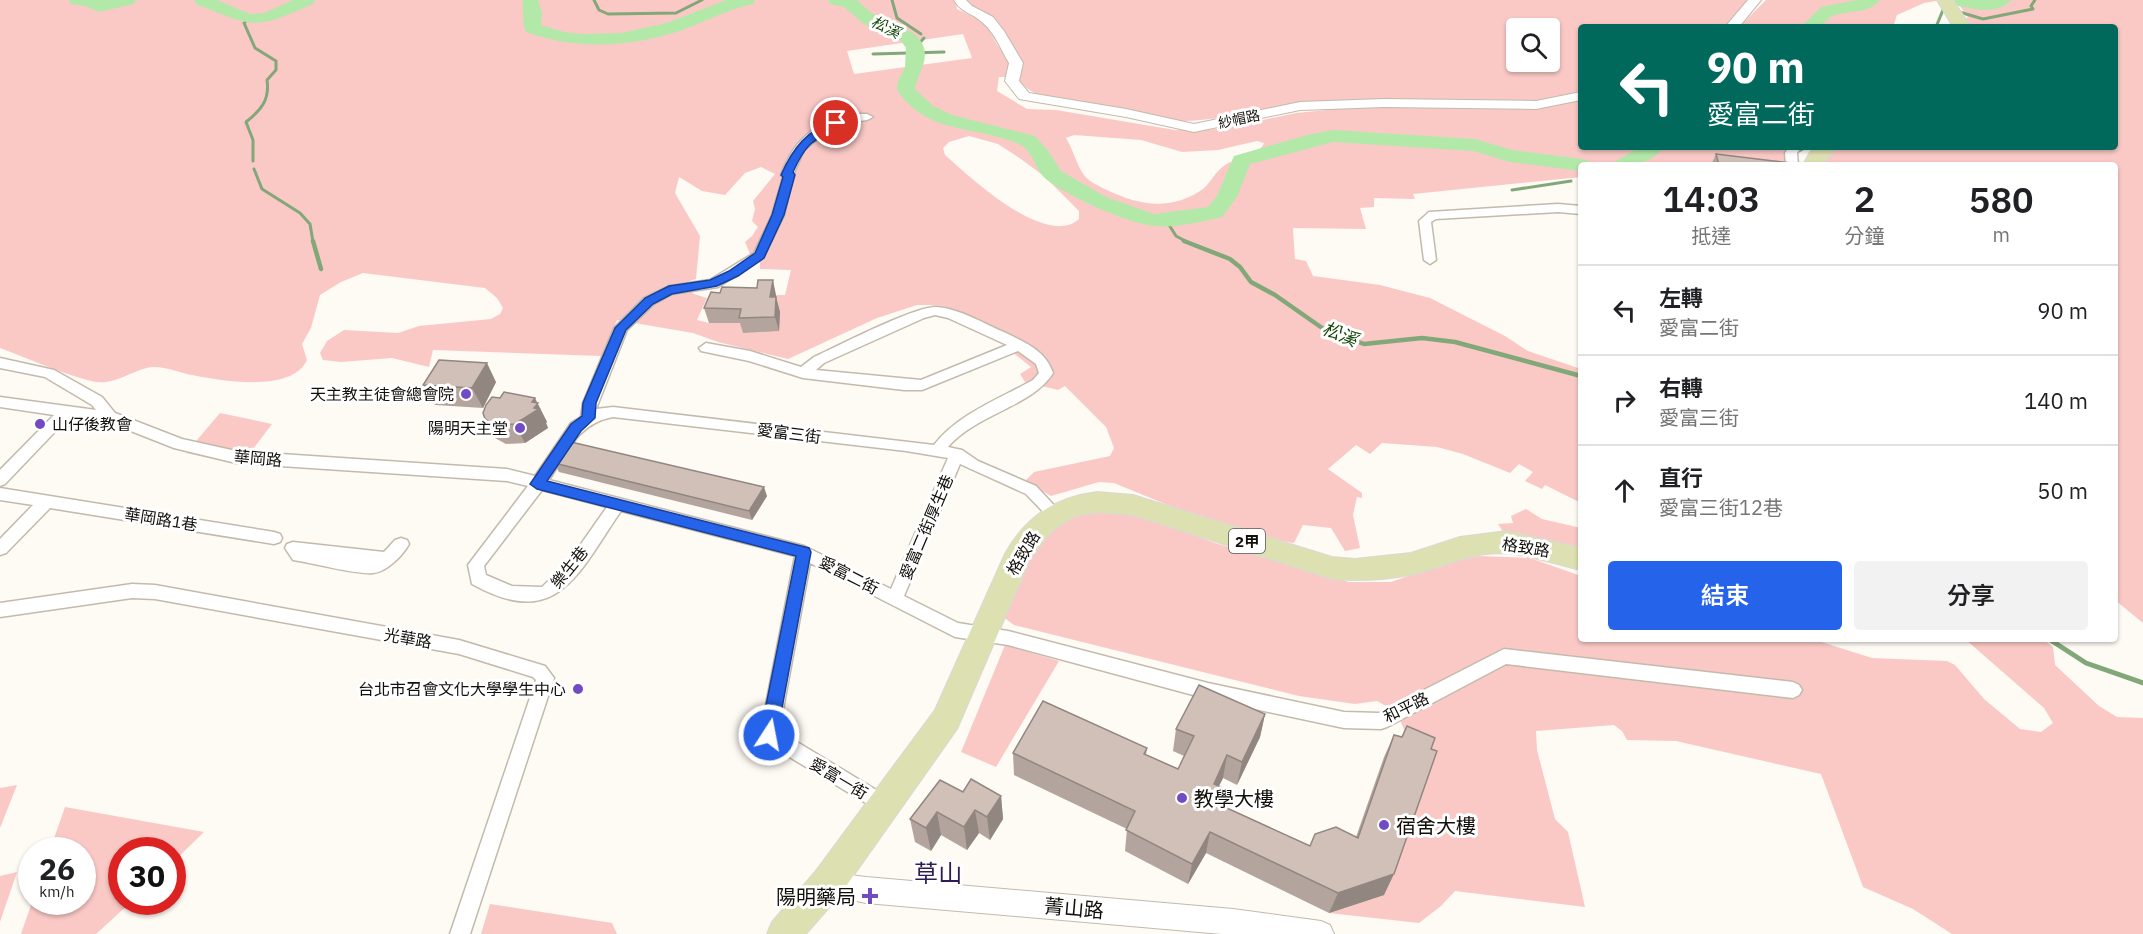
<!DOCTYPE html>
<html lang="zh-TW">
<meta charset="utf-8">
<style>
:root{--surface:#fff;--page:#f2f2f2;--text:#202124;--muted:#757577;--line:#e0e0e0;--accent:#2563eb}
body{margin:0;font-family:"IBM Plex Sans","Noto Sans TC",sans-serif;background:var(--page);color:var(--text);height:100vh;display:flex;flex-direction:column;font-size:22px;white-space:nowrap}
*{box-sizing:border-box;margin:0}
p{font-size:20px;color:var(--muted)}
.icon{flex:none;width:33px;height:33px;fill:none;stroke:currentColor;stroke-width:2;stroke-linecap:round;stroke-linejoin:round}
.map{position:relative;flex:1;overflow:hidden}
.drawer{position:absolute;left:1578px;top:162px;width:540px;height:480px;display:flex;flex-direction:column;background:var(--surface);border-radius:6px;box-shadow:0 2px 4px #0004}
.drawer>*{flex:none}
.guide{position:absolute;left:1578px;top:24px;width:540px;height:126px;border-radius:6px;box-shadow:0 2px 4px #0004;background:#00695c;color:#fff;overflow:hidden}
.tools{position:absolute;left:1506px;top:18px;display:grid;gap:12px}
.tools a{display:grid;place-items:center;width:54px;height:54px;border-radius:6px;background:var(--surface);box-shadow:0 2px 4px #0004;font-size:30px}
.speed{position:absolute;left:18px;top:837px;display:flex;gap:12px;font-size:30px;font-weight:700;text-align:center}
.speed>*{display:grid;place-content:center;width:78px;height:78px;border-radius:50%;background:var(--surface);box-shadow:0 2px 4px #0004;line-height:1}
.speed small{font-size:15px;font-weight:400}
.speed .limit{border:9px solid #d22;background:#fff;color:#111}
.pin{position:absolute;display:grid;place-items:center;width:51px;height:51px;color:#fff;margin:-26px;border:3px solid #fff;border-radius:50%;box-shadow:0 2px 6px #0007}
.me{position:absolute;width:66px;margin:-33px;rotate:11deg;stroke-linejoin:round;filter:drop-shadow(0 0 4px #0008)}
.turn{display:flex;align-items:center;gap:21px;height:126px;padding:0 30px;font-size:27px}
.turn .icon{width:78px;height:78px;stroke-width:2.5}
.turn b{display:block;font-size:42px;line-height:51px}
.eta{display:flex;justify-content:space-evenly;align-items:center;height:102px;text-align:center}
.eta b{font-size:36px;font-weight:600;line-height:42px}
.primary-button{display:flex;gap:12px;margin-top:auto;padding:12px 30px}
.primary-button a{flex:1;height:69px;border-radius:6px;background:var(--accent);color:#fff;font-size:24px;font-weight:600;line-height:69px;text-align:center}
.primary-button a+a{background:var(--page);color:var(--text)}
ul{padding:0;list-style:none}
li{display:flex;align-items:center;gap:18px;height:90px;padding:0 30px;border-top:2px solid var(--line)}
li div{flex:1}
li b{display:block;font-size:22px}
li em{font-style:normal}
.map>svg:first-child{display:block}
.green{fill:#fac9c6;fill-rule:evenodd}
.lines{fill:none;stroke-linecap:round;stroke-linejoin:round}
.stream-far2{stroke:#82a879;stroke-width:3}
.stream-far1{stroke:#82a879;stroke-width:4.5}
.stream{stroke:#82a879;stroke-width:5}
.river{fill:#b2e9a9;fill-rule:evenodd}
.minor-casing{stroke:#c3baac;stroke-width:3}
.tertiary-casing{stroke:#c3baac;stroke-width:2}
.primary-casing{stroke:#d9d9d8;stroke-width:2}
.minor{fill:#fff;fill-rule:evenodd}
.tertiary{fill:#fff;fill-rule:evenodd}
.primary{fill:#dde0b0;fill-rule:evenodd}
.wall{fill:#b3a59d}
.shaded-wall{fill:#928680}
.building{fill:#d0c0b7;stroke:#928680;stroke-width:1.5}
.route{fill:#2563eb;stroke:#184099;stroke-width:1.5}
.poi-dot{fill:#714bc4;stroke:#fff;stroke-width:2}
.labels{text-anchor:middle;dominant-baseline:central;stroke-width:6;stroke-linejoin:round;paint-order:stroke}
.far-street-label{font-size:14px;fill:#110f0a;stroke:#fff}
.far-water-label{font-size:15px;font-style:italic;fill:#114606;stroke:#fff}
.shield{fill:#fff;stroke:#585754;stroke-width:1.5}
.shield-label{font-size:15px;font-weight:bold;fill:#110f0a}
.poi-label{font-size:16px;fill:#110f0a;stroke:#fff;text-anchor:end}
.street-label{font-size:16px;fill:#110f0a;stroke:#fff}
.water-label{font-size:18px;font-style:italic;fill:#114606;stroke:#fff}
.near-poi-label{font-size:20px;fill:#110f0a;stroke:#fff;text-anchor:start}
.near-street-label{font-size:20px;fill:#110f0a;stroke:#fff}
.near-quarter-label{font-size:24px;fill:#2e1c55;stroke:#fff}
</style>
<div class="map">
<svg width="2143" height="934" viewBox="0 0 2143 934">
<rect width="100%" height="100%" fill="#fefaf4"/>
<g class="green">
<path d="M0,0H956L957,9L984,22L998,46L1012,64L1009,77H999L997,91L1027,109L1056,110L1175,130L1220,129L1296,113L1337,109L1422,106L1534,107L1581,101V147H1789L1783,165H1581V177L1413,194L1415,199L1374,198V207L1360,208L1366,229L1293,228L1295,259L1306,261L1313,276L1380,285L1430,298L1505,336L1528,351L1581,369V503L1545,485L1542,489L1525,481L1533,472L1519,464L1510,473L1463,454L1437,447L1382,443L1370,454L1356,445L1328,469L1362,493V498L1357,497L1353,515L1360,548L1345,551L1331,528L1303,525L1294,543L1261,538L1170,506L1114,483L1099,482L1051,496L1025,481L1034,472L1110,456L1114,448L1106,427L1065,386L1058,390L1025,382L1020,374L1031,367L967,316L943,306L930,305H917L877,318L788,359L718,342L693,333L617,320L601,356L433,350L429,367L392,358L341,362L323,360L320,353L327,341L344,330L398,333L419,326L491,319L500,314L503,308L497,298L485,288L363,273L341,282L320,295L311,328L302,344L307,360C292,393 222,381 192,375C181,373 164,366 152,367C130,370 115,387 91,381C60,373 30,359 0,348ZM963,34L972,58L854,74L847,51ZM1074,135L1141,140L1182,152L1218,150L1257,141L1264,143C1260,155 1236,158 1225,165C1214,172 1210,185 1200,191C1169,211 1138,205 1107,190C1099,186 1089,182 1084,175C1077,166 1073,149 1066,138ZM969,136L998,144L1018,157L1044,176L1079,211V219C1046,249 970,177 945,155L943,148L949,142ZM761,167L775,174L753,201L755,209L752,221L758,227L752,236L745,242L750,254L760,263V269L791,270L785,295H762L745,323H709L697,320L707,298L694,294L681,284L696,279L700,236L675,193L679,177L702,191L725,195L745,173Z"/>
<path d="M967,0H1748L1724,27H1581V91C1498,116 1409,98 1324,101C1275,103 1229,121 1180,121C1162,121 1145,113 1127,109C1092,102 1047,110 1020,82L1019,63L996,21L981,10L968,6ZM1516,28H1550V62H1516Z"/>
<polygon points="1766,0 1936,0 1936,1 1924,3 1897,15 1893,27 1739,27"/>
<polygon points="1956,0 2143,0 2143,623 2115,600 2115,165 1818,165 1837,147 2115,147 2115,27 1967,27 1961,19 1968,18"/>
<polygon points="220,413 272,424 241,465 186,453"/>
<polygon points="1526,509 1542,519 1581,528 1581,549 1504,533 1498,524 1513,523 1511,516"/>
<polygon points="1117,511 1160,522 1215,543 1349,582 1391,582 1443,564 1477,556 1530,558 1581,576 1581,639 1812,639 1872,658 1947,661 1955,665 1984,699 2020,729 2041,732 2053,723 2044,708 1965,639 2043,639 2053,647 2055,665 2099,706 2117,717 2143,718 2143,934 1952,934 1913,909 1863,887 1821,774 1676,741 1627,740 1622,731 1614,725 1536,731 1537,750 1555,819 1568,832 1585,907 1455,891 1441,906 1419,923 1329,913 1411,745 1399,718 1388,707 1377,701 1355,704 1299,696 1014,625 1002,616 1025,558 1059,523 1083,514"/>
<polygon points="1005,645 1059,661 996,767 961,752"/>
<polygon points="17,785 0,828 0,788"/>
<polygon points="65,807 204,832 173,862 172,850 122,850 122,902 131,902 96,934 21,934 32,902 82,902 82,850 50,850"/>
<polygon points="17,872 0,922 0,876"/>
<polygon points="490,904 612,923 617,934 481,934"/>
</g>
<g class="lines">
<g class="stream-far2">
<polyline points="594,0 599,10 608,14 676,13 702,0"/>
<polyline points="892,0 897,18 921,34"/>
<polyline points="1956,11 1983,19 2033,9 2031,6 2035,0"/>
<path d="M248,19L244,23L255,48L276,61V70L267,80C270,100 261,110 246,122L253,140V161"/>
<polyline points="1936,27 1943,10 1948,11"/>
<polyline points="915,48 924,38"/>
<polyline points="873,54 944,52"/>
<polyline points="1797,152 1806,147"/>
<polyline points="254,169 262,189 300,213 310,224 313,242"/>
<polyline points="1512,190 1571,181"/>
<polyline points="1166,220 1176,236 1187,242"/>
</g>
<g class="stream-far1">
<polyline points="313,241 321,269"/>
<polyline points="1184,241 1230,259 1240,267 1251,282 1275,295 1325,330 1364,344 1422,338 1455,342 1581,376"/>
</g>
<polyline class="stream" points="2049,639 2086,663 2143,683"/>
<g class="river">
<polygon points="69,0 136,0 134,4 99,12 85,6 71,4"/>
<path d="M194,0H217L250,14L264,13L293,0H315L313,4C254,30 255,28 196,4Z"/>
<path d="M522,0H538L542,13L541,25L564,32L583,34L621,33L667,23L726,0H755L753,4C730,9 710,19 688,28C636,47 578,51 526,32C522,26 524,9 522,0Z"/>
<path d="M828,0H857C863,5 868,11 875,15C890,26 918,27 924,48C928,63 917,75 915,89L933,106L952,115L1035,136L1049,152L1061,171L1106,197L1154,214L1208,207L1217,196L1234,156L1307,135L1333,130L1475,139L1512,150L1582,159L1589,161L1592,165H1581V171L1510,162L1473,151L1333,142L1250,164L1237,197L1222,217C1201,222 1176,228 1155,226C1132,225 1064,195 1046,179C1035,170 1033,150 1019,144C975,125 927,135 897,90L898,81L905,67L906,48L901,41L864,24L844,7L830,4Z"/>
<path d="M1857,0H1880C1870,13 1850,11 1835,15C1829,17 1824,23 1820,27H1801L1821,7Z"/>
<path d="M1947,0H2011C1997,17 1968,8 1949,4Z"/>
<path d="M1640,147H1664C1652,164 1631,165 1613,165L1616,161Z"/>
</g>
<defs>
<g id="minor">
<path d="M859,114H867L873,117L867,120L845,123L827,131L804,150L794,173L784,215L763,258L718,287L672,294L654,304L627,330L596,409L613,407L934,445C958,414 999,399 1033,380L1039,373L1036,364L1018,351L922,390H904L803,378L749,361L701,351L699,348L706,343L750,351L801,367L814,357C838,346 917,305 937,307C961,309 984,324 1006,333C1026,343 1046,351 1053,373C1033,406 976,414 948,447L962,450L978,461L1036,486L1063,515L1060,519H1050L1026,494L960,464L904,596L958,623L1008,631L1208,683L1344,712L1379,713L1504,649L1793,682L1799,685L1802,690L1799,695L1793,698L1506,664L1387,727L1381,729L1344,728L1208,699L1008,645L955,637L810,563L779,731L891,799L893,805L891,811L884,814L763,741L760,735L795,556L621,511C578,573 558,632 472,584L468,565L528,486L507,481L236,463L174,448L108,422L69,417L5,484L0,486V470L54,415L0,407V397L96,410L92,405L45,377L0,368V358L54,370L102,397L115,413L182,439L236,451L507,469L535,476L571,423L581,417L583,403L614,328L644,298L669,286L710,280L754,253L772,215L783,177L781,175C795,136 819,120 859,114ZM935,315L948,318L1007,345L921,380L816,370L824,363L924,318ZM613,417L906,451L948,458L891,589L804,546L549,480C567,452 578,423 613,417ZM542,490L607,507L569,561L542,587L512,586L486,575L484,566Z"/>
<polygon points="1789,147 1801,147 1797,153 1798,165 1786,165 1785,153"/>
<polygon points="1558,204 1581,206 1581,214 1558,212 1436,219 1431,222 1436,260 1430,264 1424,260 1419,221 1429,212"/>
<polygon points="0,488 274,532 280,534 282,538 280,542 274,544 50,508 6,553 0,555 0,539 33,505 0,500"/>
<path d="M401,538L407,540L409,544C403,555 387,572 373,573C359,575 316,564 299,561L293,560L285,548L287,544L293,542L384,552L395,540Z"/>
<polygon points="132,584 155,585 459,640 545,666 554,678 470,934 450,934 536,680 533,677 459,654 155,599 132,598 0,617 0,603"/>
</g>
<g id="tertiary">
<path d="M954,0H966L972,6L993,17L1004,31L1023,63L1019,81L1029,93L1126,109L1194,124L1300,102L1384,99L1536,101L1581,92V100L1536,109L1384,107L1300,110L1194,132L1126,117L1019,99L1005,81L1009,63C1001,50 995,33 983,23C973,13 961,13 954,0Z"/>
<polygon points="1748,0 1761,0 1739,27 1725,27"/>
<polygon points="827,872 866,877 1233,909 1321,921 1330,925 1334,934 1222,934 866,903 818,893 814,884 818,875"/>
</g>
<g id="primary">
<polygon points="1937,0 1953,0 1971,27 1953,27"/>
<polygon points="1816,147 1838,147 1826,159 1823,165 1803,165 1810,152"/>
<path d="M1097,492L1133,495L1332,557L1355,559L1411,553L1460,537L1507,531L1581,548V570C1550,563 1517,550 1486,554C1459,557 1436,570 1410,575C1385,580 1358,581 1332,579L1133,515L1097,512L1076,516L1063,523L1050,533L1030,559L957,729L839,896L806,934H767L772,922L815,872L935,710L1005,554C1025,517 1056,497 1097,492Z"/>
</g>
</defs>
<use href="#minor" class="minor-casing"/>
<use href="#tertiary" class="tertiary-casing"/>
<use href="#primary" class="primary-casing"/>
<use href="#minor" class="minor"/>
<use href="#tertiary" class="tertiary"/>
<use href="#primary" class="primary"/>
</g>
<g class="wall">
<polygon points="1716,154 1808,165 1711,165"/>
<polygon points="720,293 776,295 776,297 780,312 779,331 743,333 740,323 709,323 704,308"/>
<polygon points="496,382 483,408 435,405 423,385"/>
<polygon points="537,403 547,422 546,423 548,428 525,443 506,444 495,438 485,419"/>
<polygon points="554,463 767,496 752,520 559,472"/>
<polygon points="1265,714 1260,737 1237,785 1223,778 1219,786 1224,806 1310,846 1356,837 1384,757 1394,735 1384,895 1329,913 1206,853 1188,884 1125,851 1127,829 1014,775 1013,753 1147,748 1146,755 1178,769 1184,756 1173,751 1176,729"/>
<polygon points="963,792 1001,796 1003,819 990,840 979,833 967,850 941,835 931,851 915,842 910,819"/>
</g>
<g class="shaded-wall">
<polygon points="773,280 776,295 774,312 770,297"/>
<polygon points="776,297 780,312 779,331 775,317"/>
<polygon points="487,363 496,382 483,408 472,388"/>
<polygon points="535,398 547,422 546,423 548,428 525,443 515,424"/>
<polygon points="764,487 767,496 752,520 749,511"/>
<polygon points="1265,714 1260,737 1237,785 1242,762"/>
<polygon points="1227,755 1223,778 1209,805 1214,784"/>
<polygon points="1227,790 1222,812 1220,805"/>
<polygon points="1001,796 1003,819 990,840 987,817"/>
<polygon points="975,810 979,833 967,850 964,827"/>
<polygon points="937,812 941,835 931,851 926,828"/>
<polygon points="1210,832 1206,853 1188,884 1192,864"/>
<polygon points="1394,874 1384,895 1329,913 1338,893"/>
</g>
<g class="building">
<polygon points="1716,154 1791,163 1808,164 1808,165 1719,165"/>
<polygon points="758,280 773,280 770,297 776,297 775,317 739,318 741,309 704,308 711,292 720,293 722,287 757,288"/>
<polygon points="439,360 487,363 472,388 423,385"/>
<polygon points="504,392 535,398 532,402 538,403 534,408 539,409 515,424 495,425 485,419 483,413 486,405 492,397 500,398"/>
<polygon points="571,442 764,487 749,511 554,463"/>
<polygon points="1199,685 1265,714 1242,762 1227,755 1214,784 1227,790 1220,805 1310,846 1315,834 1336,827 1358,838 1394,735 1402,737 1407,726 1435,738 1431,749 1437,751 1394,874 1338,893 1210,832 1192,864 1126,830 1135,811 1013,753 1043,701 1147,748 1144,754 1178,769 1194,736 1176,729"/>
<polygon points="971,779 1001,796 987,817 975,810 964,827 937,812 926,828 910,819 940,780 963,792"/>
</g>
<path class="route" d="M836,120L842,123L840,126C812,141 806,143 793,172L795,175L784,215L764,258L738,276L717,286L672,294L653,304L626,330L596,403L595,418L581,431L547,481L809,548L811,552L777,735L774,740L769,742L763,740L760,735L796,556L537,489L530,484L571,424L582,416L583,403L615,328L645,298L669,286L710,280L729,271L755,253L772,215L783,177L781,175C793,148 807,130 836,120Z"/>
<g class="poi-dot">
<circle cx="466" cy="394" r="6"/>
<circle cx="40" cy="424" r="6"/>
<circle cx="520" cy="428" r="6"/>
<circle cx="578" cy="689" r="6"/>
<circle cx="1182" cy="798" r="6"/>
<circle cx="1384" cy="825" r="6"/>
<path d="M867 887h6v6h6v6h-6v6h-6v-6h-6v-6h6z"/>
</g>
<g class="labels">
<g class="far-street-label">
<text transform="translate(1239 119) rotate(-12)">紗帽路</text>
</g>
<g class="far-water-label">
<text transform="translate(886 27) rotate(26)">松溪</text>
</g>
<rect class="shield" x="1229" y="529" width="36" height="24" rx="4.5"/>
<g class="shield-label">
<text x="1247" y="541">2甲</text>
</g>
<g class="poi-label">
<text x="454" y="394">天主教主徒會總會院</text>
<text x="52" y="424" text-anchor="start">山仔後教會</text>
<text x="508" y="428">陽明天主堂</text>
<text x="566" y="689">台北市召會文化大學學生中心</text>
</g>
<g class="street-label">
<text transform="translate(789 433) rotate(7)">愛富三街</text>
<text transform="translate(258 458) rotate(5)">華岡路</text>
<text transform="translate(161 519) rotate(9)">華岡路1巷</text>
<text transform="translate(926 527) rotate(-67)">愛富二街厚生巷</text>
<text transform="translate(1526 547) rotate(9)">格致路</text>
<text transform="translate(1023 553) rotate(-59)">格致路</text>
<text transform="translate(569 567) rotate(-51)">樂生巷</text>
<text transform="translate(849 575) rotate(27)">愛富二街</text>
<text transform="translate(408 638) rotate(10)">光華路</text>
<text transform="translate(1406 707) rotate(-26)">和平路</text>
<text transform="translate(839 778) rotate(31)">愛富一街</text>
</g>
<g class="water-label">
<text transform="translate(1340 334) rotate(22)">松溪</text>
</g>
<g class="near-poi-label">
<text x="1194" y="798">教學大樓</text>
<text x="1396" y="825">宿舍大樓</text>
<text x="856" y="896" text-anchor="end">陽明藥局</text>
</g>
<g class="near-street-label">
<text transform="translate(1074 908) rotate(5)">菁山路</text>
</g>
<g class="near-quarter-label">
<text x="938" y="873">草山</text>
</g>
</g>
</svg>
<div class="tools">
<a><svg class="icon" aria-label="search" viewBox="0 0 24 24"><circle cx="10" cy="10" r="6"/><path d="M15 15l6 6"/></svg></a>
</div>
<div class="speed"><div>26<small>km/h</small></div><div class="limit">30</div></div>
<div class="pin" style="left:836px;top:123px;background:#d93025"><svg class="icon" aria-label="arrive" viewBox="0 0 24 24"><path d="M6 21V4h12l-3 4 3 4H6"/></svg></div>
<svg class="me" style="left:769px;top:735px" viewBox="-20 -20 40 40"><circle r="17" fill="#2563eb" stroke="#fff" stroke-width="3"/><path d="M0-11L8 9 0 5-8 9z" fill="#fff"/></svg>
<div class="guide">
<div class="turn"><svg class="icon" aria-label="left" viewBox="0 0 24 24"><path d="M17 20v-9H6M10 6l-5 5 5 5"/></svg><div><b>90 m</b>愛富二街</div></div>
</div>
<section class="drawer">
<div class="eta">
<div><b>14:03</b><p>抵達</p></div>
<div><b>2</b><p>分鐘</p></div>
<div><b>580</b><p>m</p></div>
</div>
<ul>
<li><svg class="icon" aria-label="left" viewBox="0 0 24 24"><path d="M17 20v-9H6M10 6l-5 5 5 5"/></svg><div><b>左轉</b><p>愛富二街</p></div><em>90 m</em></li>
<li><svg class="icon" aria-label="right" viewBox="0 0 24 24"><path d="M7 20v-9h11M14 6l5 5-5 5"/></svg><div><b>右轉</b><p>愛富三街</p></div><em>140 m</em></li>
<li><svg class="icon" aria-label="ahead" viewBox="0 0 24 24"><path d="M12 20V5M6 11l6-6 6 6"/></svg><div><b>直行</b><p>愛富三街12巷</p></div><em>50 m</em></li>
</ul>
<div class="primary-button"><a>結束</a><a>分享</a></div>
</section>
</div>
